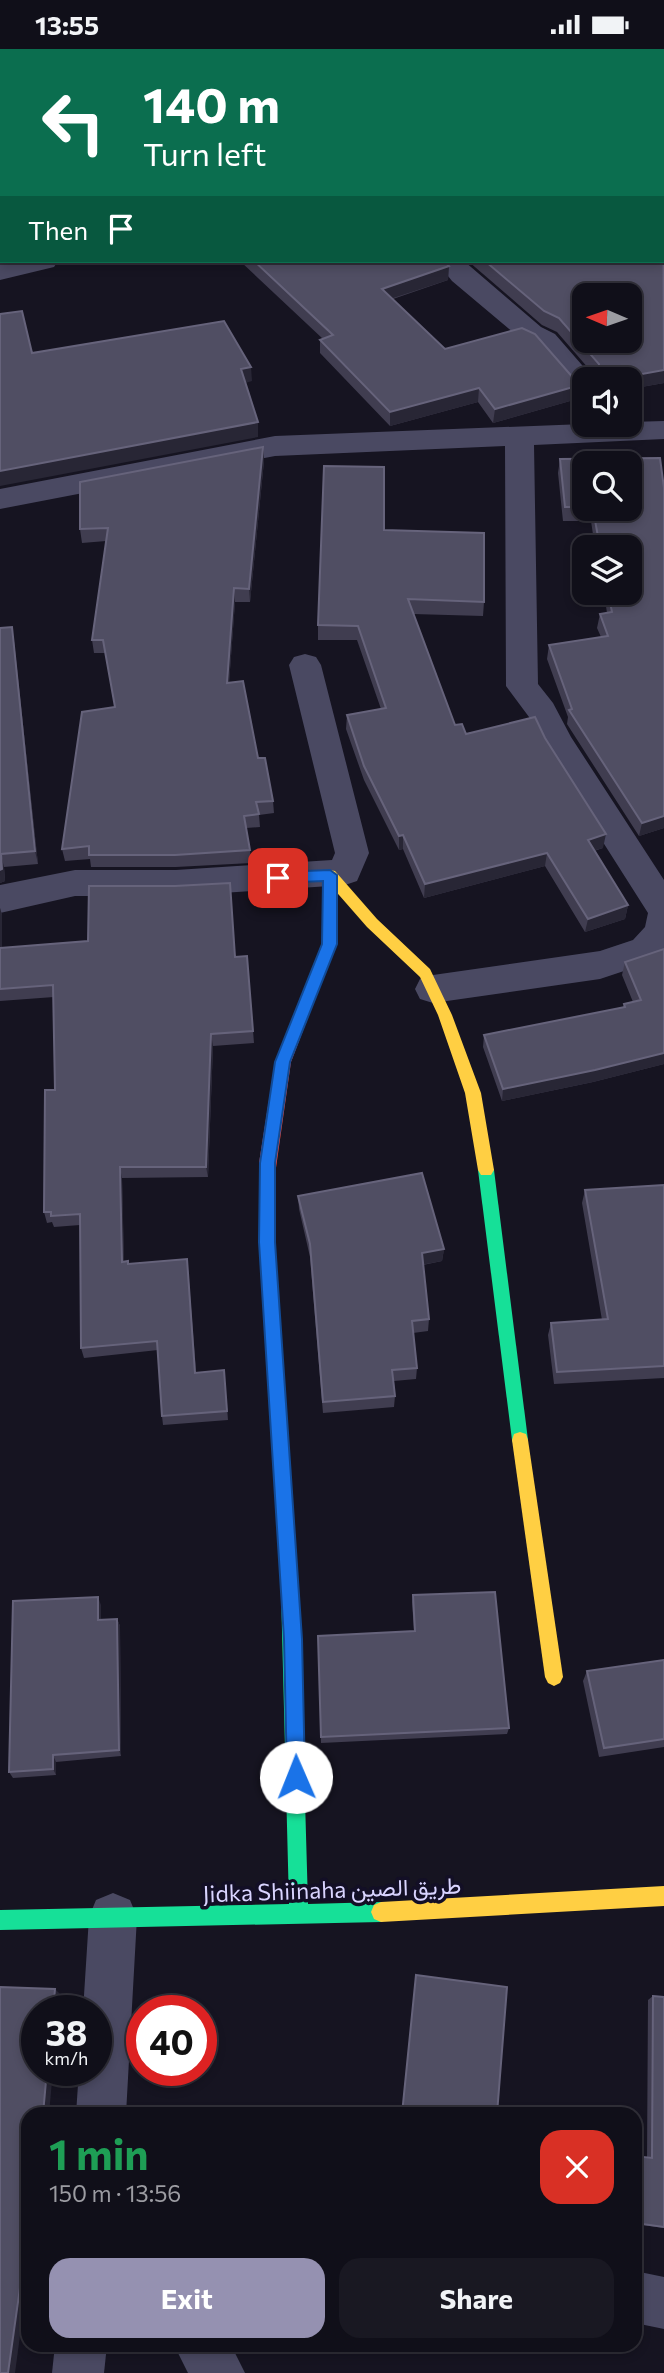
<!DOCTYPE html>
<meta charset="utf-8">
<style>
:root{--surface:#100f19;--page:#191822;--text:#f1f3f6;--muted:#9c9ca2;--line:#302f38;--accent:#9591b1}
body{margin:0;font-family:Commissioner,Vazirmatn,sans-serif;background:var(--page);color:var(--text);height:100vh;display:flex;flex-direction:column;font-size:26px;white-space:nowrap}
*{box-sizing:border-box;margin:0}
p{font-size:23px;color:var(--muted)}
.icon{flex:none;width:38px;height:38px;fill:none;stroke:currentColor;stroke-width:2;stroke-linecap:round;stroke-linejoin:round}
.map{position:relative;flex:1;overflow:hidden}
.side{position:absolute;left:21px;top:2058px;width:621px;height:245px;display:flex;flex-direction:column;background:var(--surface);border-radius:21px;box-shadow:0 4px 10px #0003,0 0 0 2px var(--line)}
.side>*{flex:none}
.hud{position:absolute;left:0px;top:0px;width:665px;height:214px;box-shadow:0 4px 10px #0003,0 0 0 2px var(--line);background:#0b6e4f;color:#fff;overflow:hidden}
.needle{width:46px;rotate:272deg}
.fabs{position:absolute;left:572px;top:234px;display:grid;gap:14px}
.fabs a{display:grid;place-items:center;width:70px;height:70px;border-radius:14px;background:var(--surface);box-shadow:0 4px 10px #0003,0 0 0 2px var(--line);font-size:35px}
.speed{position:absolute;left:21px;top:1946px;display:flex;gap:14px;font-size:35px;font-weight:700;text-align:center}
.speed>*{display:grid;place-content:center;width:91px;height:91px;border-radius:50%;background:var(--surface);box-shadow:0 4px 10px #0003,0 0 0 2px var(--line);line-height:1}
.speed small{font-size:18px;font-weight:400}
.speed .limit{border:10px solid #d22;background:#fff;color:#111}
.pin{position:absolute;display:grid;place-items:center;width:60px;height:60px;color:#fff;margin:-30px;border-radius:14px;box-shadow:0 4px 10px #0006}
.me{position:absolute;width:77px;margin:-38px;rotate:359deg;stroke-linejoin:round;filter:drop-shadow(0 0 5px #0008)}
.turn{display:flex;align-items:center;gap:24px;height:147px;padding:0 28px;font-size:32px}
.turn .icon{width:91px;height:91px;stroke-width:2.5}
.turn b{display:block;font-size:49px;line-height:60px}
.then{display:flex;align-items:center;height:66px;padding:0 28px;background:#0003;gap:14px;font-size:26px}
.round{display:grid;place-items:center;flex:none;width:74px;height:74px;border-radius:21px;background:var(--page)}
.headline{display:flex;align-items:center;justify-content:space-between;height:119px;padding:0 28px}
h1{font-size:42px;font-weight:700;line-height:52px;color:#1e9e55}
.button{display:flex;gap:14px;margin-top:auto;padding:14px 28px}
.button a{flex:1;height:80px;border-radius:21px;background:var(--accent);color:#fff;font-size:28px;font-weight:700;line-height:80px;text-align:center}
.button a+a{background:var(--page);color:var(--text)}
.status{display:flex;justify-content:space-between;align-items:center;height:49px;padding:0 35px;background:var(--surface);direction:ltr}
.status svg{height:19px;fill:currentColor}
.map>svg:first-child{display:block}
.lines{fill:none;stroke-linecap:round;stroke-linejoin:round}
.street{fill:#4a4962;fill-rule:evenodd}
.fast{fill:#16e098;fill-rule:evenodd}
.slow{fill:#ffcf43;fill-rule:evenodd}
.jam{fill:#f24e42;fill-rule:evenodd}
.wall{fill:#403d50;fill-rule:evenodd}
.shaded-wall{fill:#282635}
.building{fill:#504e63;stroke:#66637b;stroke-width:2;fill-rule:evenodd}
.route{fill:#1a73e8;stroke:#114b97;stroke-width:2}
.labels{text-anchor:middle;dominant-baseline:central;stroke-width:7;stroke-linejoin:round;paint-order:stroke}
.near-street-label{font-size:23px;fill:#d9d4ff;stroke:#130f26}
</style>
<div class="status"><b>13:55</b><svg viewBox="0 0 49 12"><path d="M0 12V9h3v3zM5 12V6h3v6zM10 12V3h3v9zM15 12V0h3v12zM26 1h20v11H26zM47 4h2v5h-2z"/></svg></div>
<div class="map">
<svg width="664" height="2324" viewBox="0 0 664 2324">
<rect width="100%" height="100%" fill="#161421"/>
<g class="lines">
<g class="street">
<polygon points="60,0 86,0 59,2"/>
<polygon points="13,212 58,212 54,218 0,231 0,215"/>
<polygon points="436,212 464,212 541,278 555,285 595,331 584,331 584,345 574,342 535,297 521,290 452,232"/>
<polygon points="664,372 664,390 534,396 538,635 553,654 571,688 664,831 664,904 657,911 600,930 433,954 420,950 415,940 420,930 433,926 600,902 633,891 645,878 648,864 545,702 529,668 506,637 505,397 275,407 0,460 0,440 275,387 584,375 630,376 630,373"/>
<polygon points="305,605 316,608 321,616 369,804 357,832 345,836 176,847 75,847 0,864 0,836 75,821 176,821 332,811 335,804 289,616 294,608"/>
<polygon points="113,1844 130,1851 137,1868 126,2065 76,2065 79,2021 96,2021 96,1962 83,1962 89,1868 96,1851"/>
<polygon points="635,2222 664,2228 664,2280 635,2274"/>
<polygon points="55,2296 107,2296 104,2324 52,2324"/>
<polygon points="174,2296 231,2296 245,2324 188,2324"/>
</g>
<g class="fast">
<polygon points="486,1114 491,1116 494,1121 528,1391 526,1397 520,1399 514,1397 512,1391 478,1121 481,1116"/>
<polygon points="290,1534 296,1537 299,1543 308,1855 381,1853 388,1856 391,1863 388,1870 381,1873 0,1881 0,1861 289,1855 281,1543 284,1537"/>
</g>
<g class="slow">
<polygon points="330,821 335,822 377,870 430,920 452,966 481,1044 494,1121 491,1126 481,1126 478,1121 465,1044 438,966 420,928 367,878 325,830 323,826"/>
<polygon points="267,1128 273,1130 275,1135 275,1193 299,1543 296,1549 290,1552 284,1549 281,1543 259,1193 259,1135 261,1130"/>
<polygon points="520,1383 526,1385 528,1391 563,1628 560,1634 554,1637 548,1634 545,1628 512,1391 514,1385"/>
<polygon points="664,1837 664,1857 381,1873 374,1870 371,1863 374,1856 381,1853"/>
</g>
<polygon class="jam" points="330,821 337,826 336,895 291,1013 273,1140 261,1140 259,1114 275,1013 322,895 323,826"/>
</g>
<g class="wall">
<polygon points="0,0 2,2 2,211 0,210"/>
<polygon points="240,212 444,212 449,217 448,231 393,250 445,300 584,333 584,348 493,374 478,353 390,377 320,304 320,291 323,290"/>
<polygon points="468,212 663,212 664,334 630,340 630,331 587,331 589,320 557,283 542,276"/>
<polygon points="263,398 264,412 250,553 235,553 229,634 258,709 273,752 274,764 259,766 260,778 246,779 250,801 251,814 176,818 91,818 90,810 65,812 62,800 115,658 105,604 94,604 92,591 106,492 82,494 80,480"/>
<path d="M660,409L664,779L639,787L567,675L568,668L547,610L549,596L601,588L597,579L600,565L607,564L604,544H630V499H595L591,472H563L558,424L560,410ZM584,415L630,460H584Z"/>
<polygon points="384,481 484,553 483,567 413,565 455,676 466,685 545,689 603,799 594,802 628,856 625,870 585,883 545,817 424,849 403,800 399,801 364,731 346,680 347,666 381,660 357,591 318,591 318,576"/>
<polygon points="14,592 38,815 4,818 5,832 0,834"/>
<polygon points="0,859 2,866 2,899 235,908 247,907 254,994 213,997 208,1128 122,1129 124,1212 129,1215 188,1220 196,1324 224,1321 228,1371 163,1376 162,1367 158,1301 84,1309 81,1299 80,1176 54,1178 52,1173 47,1174 44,1163 55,1041 54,948 0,952"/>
<polygon points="664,900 664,1015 593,1033 502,1052 483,998 484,986 623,959 624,955 633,953 622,926 625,913"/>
<polygon points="664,1136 664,1329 554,1335 548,1286 551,1274 602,1271 582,1154 585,1141"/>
<polygon points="298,1147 444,1200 442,1212 423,1216 429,1270 428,1282 413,1284 417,1319 416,1330 394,1332 395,1347 394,1358 323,1364 310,1208 299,1160"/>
<polygon points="413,1546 509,1679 507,1685 321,1694 318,1587 414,1582 412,1553"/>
<polygon points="101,1556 101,1571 117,1570 120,1577 121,1707 56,1713 56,1726 13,1729 9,1723"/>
<polygon points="664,1611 664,1698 599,1708 583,1632 587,1622"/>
<polygon points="416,1926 497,2065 402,2065"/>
<polygon points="653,1947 664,1948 664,2179 635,2175 635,2107 647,2109 648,1951"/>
</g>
<g class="shaded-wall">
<polygon points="449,217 448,231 381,253 382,240"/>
<polygon points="251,318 252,332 242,335 241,320"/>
<polygon points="664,321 664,334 630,340 630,331 625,331 626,328"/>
<polygon points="624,324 623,331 600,331"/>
<polygon points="584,335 584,348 493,374 495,360"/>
<polygon points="479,339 478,353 390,377 390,363"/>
<polygon points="258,373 258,388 0,437 0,422"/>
<polygon points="263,398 264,412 250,553 249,540"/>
<polygon points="234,539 235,553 228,648 227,634"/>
<polygon points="12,578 14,592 38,815 35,802"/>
<polygon points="664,767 664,779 639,787 642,774"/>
<polygon points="606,785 603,799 585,804 588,791"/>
<polygon points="403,786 403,800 399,801 399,787"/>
<polygon points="547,804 545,817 424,849 425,835"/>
<polygon points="1,805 4,818 5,832 0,834"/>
<polygon points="628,856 625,870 585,883 588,870"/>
<polygon points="0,859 2,866 2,911 0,903"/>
<polygon points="211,985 213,997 208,1128 206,1118"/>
<polygon points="664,1004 664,1015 593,1033 502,1052 503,1040"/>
<polygon points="120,1118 122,1129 124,1223 122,1213"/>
<polygon points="444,1200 442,1212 421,1216 422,1204"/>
<polygon points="187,1210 188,1220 197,1333 195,1324"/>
<polygon points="98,1548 101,1556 101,1578 98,1571"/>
<polygon points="117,1570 120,1577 121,1707 119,1701"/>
<polygon points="53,1706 56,1713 56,1726 53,1720"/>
<polygon points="55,1940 60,1945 58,1962 53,1962"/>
<polygon points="47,2021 53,2021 49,2065 43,2065"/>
<polygon points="28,2182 28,2227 15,2324 8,2324"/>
</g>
<g class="building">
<polygon points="0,0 4,0 6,2 2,2 2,12 0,12"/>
<polygon points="81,0 270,0 272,2 77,2"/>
<polygon points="302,0 497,0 498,2 303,2"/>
<polygon points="2,15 2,198 1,198 0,21"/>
<path d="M663,93L664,321L626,328L624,324L600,331H588V320L599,319V315L559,269L544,262L485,212H663ZM584,247H630V292H584Z"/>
<polygon points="254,212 444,212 449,217 382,240 445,300 522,279 535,285 575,331 584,333 584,335 495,360 479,339 390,363 320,291 333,286"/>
<polygon points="22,262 32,304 224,272 251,318 241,320 258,373 0,422 0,265"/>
<polygon points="263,398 249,540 234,539 227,634 243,632 258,709 265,709 273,752 256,753 259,765 244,767 250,801 175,806 89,806 89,797 62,800 82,663 115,658 103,591 92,591 108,479 80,480 80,433"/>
<polygon points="660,409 664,439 664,767 642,774 569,661 572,660 549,596 608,587 600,565 612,563 608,544 630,544 630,499 600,499 593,460 630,460 630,415 584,415 584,458 565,458 560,410"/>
<polygon points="324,417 384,418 384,481 484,484 484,553 408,550 455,676 462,675 466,685 535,668 545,689 606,785 588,791 628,856 588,870 547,804 425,835 403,786 399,787 364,717 347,666 386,659 358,577 318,576"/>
<polygon points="12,578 35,802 1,805 2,820 0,821 0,579"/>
<polygon points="230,834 235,908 247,907 253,982 211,985 206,1118 120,1118 122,1213 128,1212 128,1215 187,1210 195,1324 224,1321 227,1362 162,1367 157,1292 81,1299 80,1165 51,1167 51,1163 44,1163 45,1041 55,1041 53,936 0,940 0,899 88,892 89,837 175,837"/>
<polygon points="664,900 664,1004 595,1021 503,1040 484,986 625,958 624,955 641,951 625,913"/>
<polygon points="422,1124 444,1200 422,1204 429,1270 412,1272 417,1319 392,1321 395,1347 323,1353 310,1195 298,1147"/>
<polygon points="664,1136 664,1317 557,1323 551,1274 608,1270 585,1141"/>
<polygon points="495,1543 509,1679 321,1688 318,1587 415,1582 413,1546"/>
<polygon points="98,1548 98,1571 117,1570 119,1701 53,1706 53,1720 9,1723 13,1552"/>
<polygon points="664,1611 664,1690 604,1699 587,1622"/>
<polygon points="416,1926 507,1938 497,2065 402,2065"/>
<polygon points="0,1938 55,1940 53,1962 37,1962 37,2021 47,2021 43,2065 28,2065 28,2182 8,2324 0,2324"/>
<polygon points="653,1947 664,1948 664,2178 635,2174 635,2107 652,2109"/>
</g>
<polygon class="route" points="330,821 337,826 337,895 290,1013 275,1114 275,1193 302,1590 305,1728 303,1734 296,1737 289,1734 287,1728 284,1590 259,1193 260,1114 275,1013 322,895 323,832 278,834 271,829 278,823"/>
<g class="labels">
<g class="near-street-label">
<text transform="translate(332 1840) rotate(-2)">Jidka Shiinaha طريق الصين</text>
</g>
</g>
</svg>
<div class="fabs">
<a><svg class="needle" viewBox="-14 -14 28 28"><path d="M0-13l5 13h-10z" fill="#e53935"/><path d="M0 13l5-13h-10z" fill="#9c9ca2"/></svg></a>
<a><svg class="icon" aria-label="sound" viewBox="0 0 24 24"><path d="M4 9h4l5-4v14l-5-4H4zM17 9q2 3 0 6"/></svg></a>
<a><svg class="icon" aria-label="search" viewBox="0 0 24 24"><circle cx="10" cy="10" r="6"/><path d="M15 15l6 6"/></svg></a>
<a><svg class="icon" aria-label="layers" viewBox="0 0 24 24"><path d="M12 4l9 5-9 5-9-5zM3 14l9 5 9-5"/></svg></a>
</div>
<div class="speed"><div>38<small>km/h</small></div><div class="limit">40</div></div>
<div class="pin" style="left:278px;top:829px;background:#d93025"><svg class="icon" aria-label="arrive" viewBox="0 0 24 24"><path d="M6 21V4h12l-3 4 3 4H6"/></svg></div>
<svg class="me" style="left:296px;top:1728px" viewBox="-20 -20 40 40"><circle r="19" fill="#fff"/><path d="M0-13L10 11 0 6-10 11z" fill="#1a73e8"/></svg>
<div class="hud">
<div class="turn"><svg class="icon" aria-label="left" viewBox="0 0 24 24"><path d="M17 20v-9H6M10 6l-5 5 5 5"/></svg><div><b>140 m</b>Turn left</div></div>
<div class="then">Then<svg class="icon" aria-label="arrive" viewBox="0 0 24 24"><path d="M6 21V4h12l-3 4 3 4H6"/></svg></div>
</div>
<section class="side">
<div class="headline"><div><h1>1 min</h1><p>150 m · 13:56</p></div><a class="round" style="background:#d93025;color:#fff"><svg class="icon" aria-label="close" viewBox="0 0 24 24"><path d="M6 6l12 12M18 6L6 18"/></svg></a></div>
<div class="button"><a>Exit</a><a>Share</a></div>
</section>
</div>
